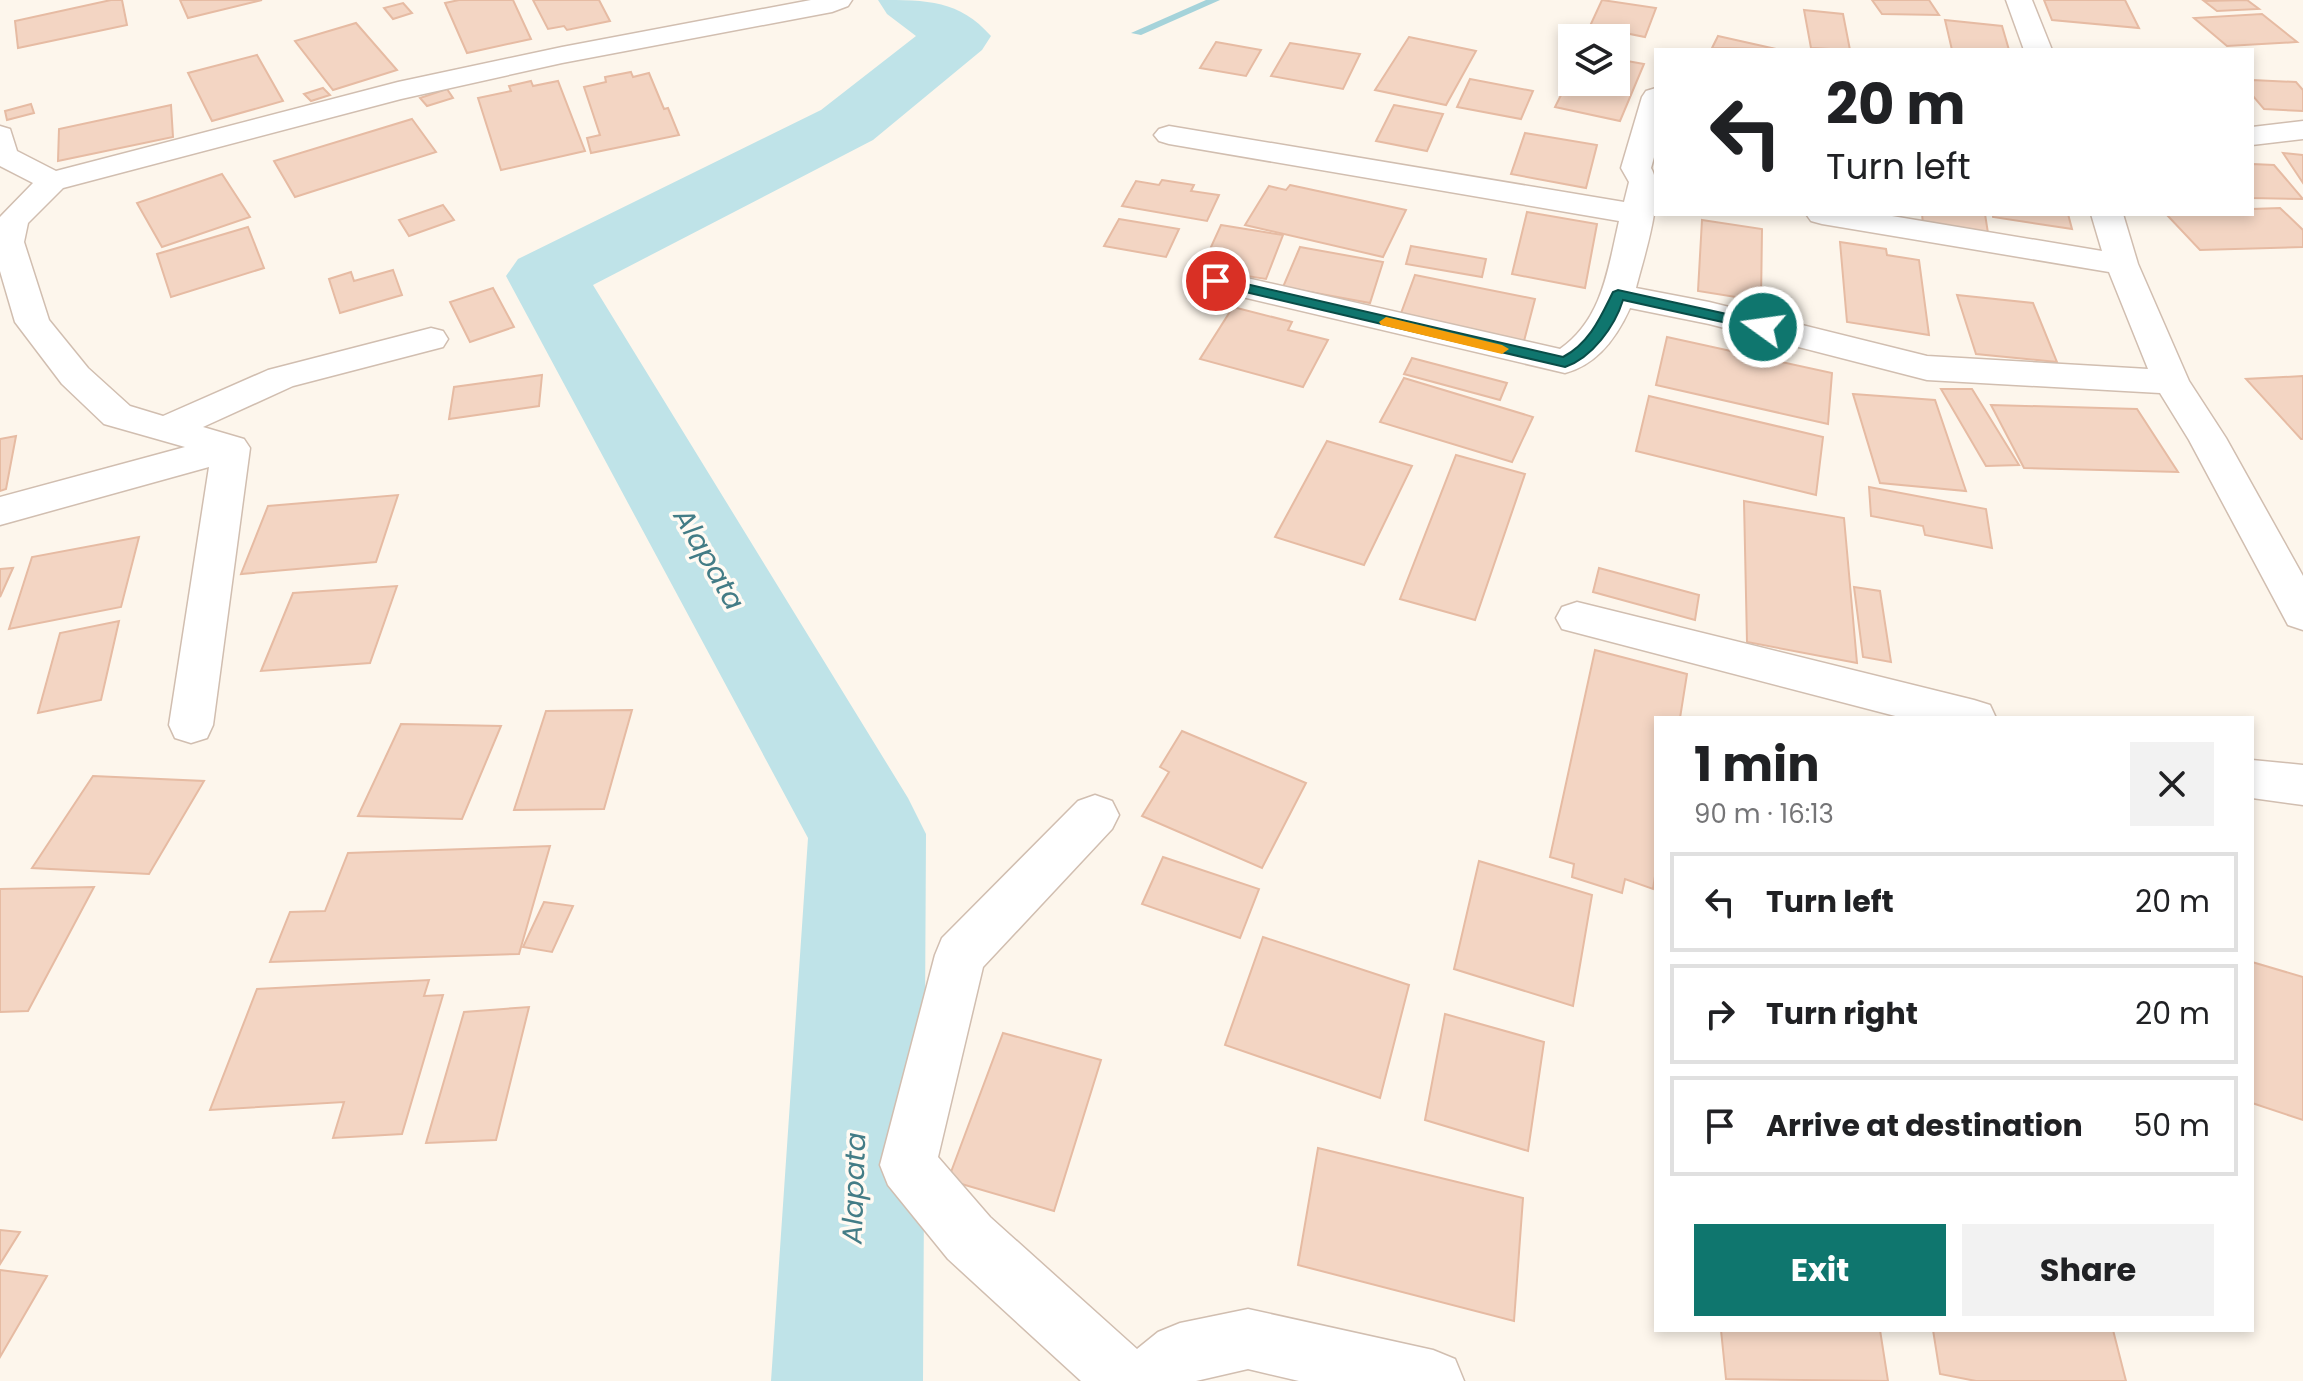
<!DOCTYPE html>
<meta charset="utf-8">
<style>
:root{--surface:#fff;--page:#f2f2f2;--text:#202124;--muted:#757577;--line:#e0e0e0;--accent:#0f766e}
body{margin:0;font-family:Poppins,sans-serif;background:var(--page);color:var(--text);height:100vh;display:flex;flex-direction:column;font-size:30px;white-space:nowrap}
*{box-sizing:border-box;margin:0}
p{font-size:26px;color:var(--muted)}
.icon{flex:none;width:44px;height:44px;fill:none;stroke:currentColor;stroke-width:2;stroke-linecap:round;stroke-linejoin:round}
.map{position:relative;flex:1;overflow:hidden}
.details{position:absolute;left:1654px;top:716px;width:600px;height:616px;display:flex;flex-direction:column;background:var(--surface);border-radius:0px;box-shadow:0 4px 12px #0003}
.details>*{flex:none}
.banner{position:absolute;left:1654px;top:48px;width:600px;height:168px;border-radius:0px;box-shadow:0 4px 12px #0003;background:#fff;color:var(--text);overflow:hidden}
.buttons{position:absolute;left:1558px;top:24px;display:grid;gap:16px}
.buttons a{display:grid;place-items:center;width:72px;height:72px;border-radius:0px;background:var(--surface);box-shadow:0 4px 12px #0003;font-size:40px}
.pin{position:absolute;display:grid;place-items:center;width:68px;height:68px;color:#fff;margin:-34px;border:4px solid #fff;border-radius:50%;box-shadow:0 2px 8px #0007}
.me{position:absolute;width:88px;margin:-44px;rotate:284deg;stroke-linejoin:round;filter:drop-shadow(0 0 6px #0008)}
.turn{display:flex;align-items:center;gap:28px;height:168px;padding:0 40px;font-size:36px}
.turn .icon{width:104px;height:104px;stroke-width:2.5}
.turn b{display:block;font-size:56px;line-height:68px}
.round{display:grid;place-items:center;flex:none;width:84px;height:84px;border-radius:0px;background:var(--page)}
.head{display:flex;align-items:center;justify-content:space-between;height:136px;padding:0 40px}
h1{font-size:48px;font-weight:700;line-height:60px}
.cta{display:flex;gap:16px;margin-top:auto;padding:16px 40px}
.cta a{flex:1;height:92px;border-radius:0px;background:var(--accent);color:#fff;font-size:32px;font-weight:700;line-height:92px;text-align:center}
.cta a+a{background:var(--page);color:var(--text)}
ul{padding:0;list-style:none}
li{display:flex;align-items:center;gap:24px;height:100px;margin:0 16px 12px;padding:0 24px;border:4px solid var(--line);border-radius:0px}
li div{flex:1}
li b{display:block;font-size:30px}
li em{font-style:normal}
.map>svg:first-child{display:block}
.lines{fill:none;stroke-linecap:round;stroke-linejoin:round}
.stream{fill:#a5d3da;fill-rule:evenodd}
.river{fill:#bfe3e8;fill-rule:evenodd}
.building{fill:#f3d5c3;stroke:#e6bba3;stroke-width:2}
.street-casing{stroke:#d1beb0;stroke-width:3}
.street{fill:#fff;fill-rule:evenodd}
.route{fill:#0f766e;stroke:#0a4d48;stroke-width:2}
.slow{fill:#f59e0b}
.labels{text-anchor:middle;dominant-baseline:central;stroke-width:7;stroke-linejoin:round;paint-order:stroke}
.water-label{font-size:28px;font-style:italic;fill:#437c86;stroke:#fffaf3}
</style>
<div class="map">
<svg width="2303" height="1381" viewBox="0 0 2303 1381">
<rect width="100%" height="100%" fill="#fdf6ec"/>
<g class="lines">
<polygon class="stream" points="1206,0 1220,0 1141,35 1131,33"/>
<path class="river" d="M878,0C928,0 959,0 991,36L982,50L873,140L593,285L908,798L926,834L923,1381H771L808,838L506,276L518,259L821,110L916,36L887,14Z"/>
</g>
<g class="building">
<polygon points="111,0 122,0 127,25 18,48 15,21"/>
<polygon points="180,0 262,0 188,18"/>
<polygon points="459,0 513,0 531,39 467,53 445,3"/>
<polygon points="533,0 599,0 610,21 567,30 564,26 548,29"/>
<polygon points="1602,0 1656,8 1645,37 1590,26"/>
<polygon points="1872,0 1929,0 1939,15 1882,14"/>
<polygon points="2044,0 2125,0 2139,28 2052,20"/>
<polygon points="2247,0 2259,9 2217,11 2204,1"/>
<polygon points="403,3 412,13 393,19 384,8"/>
<polygon points="1804,10 1843,14 1850,50 1811,48"/>
<polygon points="2262,14 2297,42 2227,46 2194,18"/>
<polygon points="1945,20 2002,26 2009,50 1952,50"/>
<polygon points="356,23 397,70 333,90 295,41"/>
<polygon points="1718,36 1776,49 1712,48"/>
<polygon points="1409,37 1476,51 1446,105 1375,90"/>
<polygon points="1216,42 1261,50 1246,76 1200,68"/>
<polygon points="1290,43 1360,54 1343,89 1271,76"/>
<polygon points="257,55 283,101 212,121 188,73"/>
<polygon points="1616,59 1644,64 1620,121 1555,107 1572,73 1572,82 1616,82"/>
<polygon points="631,72 633,77 649,73 664,109 668,108 679,135 591,153 587,138 600,135 584,87 606,82 605,77"/>
<polygon points="1470,79 1533,91 1521,119 1457,107"/>
<polygon points="2252,80 2296,82 2303,90 2303,111 2264,109 2252,95"/>
<polygon points="531,81 533,86 558,81 585,151 501,170 478,98 511,91 509,86"/>
<polygon points="323,88 330,95 311,101 304,94"/>
<polygon points="447,89 453,98 427,106 420,98"/>
<polygon points="31,104 34,113 7,120 5,111"/>
<polygon points="171,105 173,137 58,161 59,129"/>
<polygon points="1394,105 1443,114 1427,151 1376,141"/>
<polygon points="412,119 436,152 295,197 274,161"/>
<polygon points="1525,133 1597,145 1586,188 1511,174"/>
<polygon points="2283,153 2303,155 2303,183"/>
<polygon points="2252,164 2274,165 2303,199 2252,198"/>
<polygon points="222,174 250,217 162,247 137,203"/>
<polygon points="1162,180 1194,185 1191,191 1219,195 1207,221 1122,206 1136,181 1159,185"/>
<polygon points="1290,185 1406,210 1383,257 1245,225 1269,186 1286,190"/>
<polygon points="443,205 454,220 409,236 399,220"/>
<polygon points="2280,208 2303,230 2303,247 2200,250 2166,214 2252,214 2252,209"/>
<polygon points="1527,212 1597,224 1585,288 1512,274"/>
<polygon points="1922,214 1985,214 1988,233 1923,224"/>
<polygon points="1993,214 2068,214 2072,229 1993,217"/>
<polygon points="1119,219 1179,229 1166,257 1104,246"/>
<polygon points="1702,220 1762,229 1761,301 1698,291"/>
<polygon points="1221,225 1283,235 1266,279 1201,269"/>
<polygon points="248,227 264,268 171,297 157,254"/>
<polygon points="1840,242 1886,249 1887,255 1919,260 1929,335 1847,322"/>
<polygon points="1411,246 1486,259 1482,277 1406,264"/>
<polygon points="1300,247 1383,262 1370,303 1283,287"/>
<polygon points="393,270 402,295 340,313 329,279 351,272 354,281"/>
<polygon points="1415,275 1535,299 1524,341 1400,316"/>
<polygon points="493,288 514,327 470,342 450,302"/>
<polygon points="1957,295 2033,303 2057,362 1976,354"/>
<polygon points="1233,307 1292,322 1288,330 1328,340 1303,387 1200,359"/>
<polygon points="1667,337 1832,373 1828,424 1656,385"/>
<polygon points="1412,358 1507,383 1500,400 1404,374"/>
<polygon points="542,375 539,406 449,419 454,387"/>
<polygon points="2303,376 2303,439 2301,439 2246,379"/>
<polygon points="1404,378 1533,417 1512,462 1380,422"/>
<polygon points="1941,389 1972,389 2019,465 1986,466"/>
<polygon points="1853,394 1935,400 1966,491 1880,483"/>
<polygon points="1649,396 1823,437 1816,495 1636,451"/>
<polygon points="1991,405 2137,409 2178,472 2024,468"/>
<polygon points="16,436 6,489 0,491 0,439"/>
<polygon points="1327,441 1412,466 1364,565 1275,537"/>
<polygon points="1456,455 1525,474 1475,620 1400,599"/>
<polygon points="1869,487 1986,509 1992,548 1925,535 1923,526 1871,516"/>
<polygon points="398,495 376,562 241,574 268,506"/>
<polygon points="1744,501 1844,518 1857,663 1747,642"/>
<polygon points="139,537 121,607 9,629 32,557"/>
<polygon points="13,568 0,597 0,569"/>
<polygon points="1599,568 1699,595 1695,620 1593,592"/>
<polygon points="397,586 370,663 261,671 293,593"/>
<polygon points="1854,587 1880,591 1891,662 1863,657"/>
<polygon points="119,621 101,700 38,713 60,633"/>
<polygon points="1595,650 1687,674 1680,718 1656,718 1656,870 1653,889 1625,879 1622,893 1572,877 1574,864 1550,857"/>
<polygon points="632,710 604,809 514,810 546,711"/>
<polygon points="401,724 501,726 462,819 358,816"/>
<polygon points="1182,731 1306,783 1262,868 1142,816 1169,772 1160,767"/>
<polygon points="93,776 204,781 149,874 32,868"/>
<polygon points="550,846 519,954 270,962 290,912 325,911 348,853"/>
<polygon points="1163,857 1259,889 1240,938 1142,904"/>
<polygon points="1479,861 1592,895 1573,1006 1454,969"/>
<polygon points="94,887 28,1011 0,1012 0,889"/>
<polygon points="544,902 573,906 552,952 523,947"/>
<polygon points="1263,937 1409,985 1380,1098 1225,1045"/>
<polygon points="2252,962 2303,977 2303,1120 2252,1103"/>
<polygon points="429,980 424,996 443,995 402,1134 333,1138 344,1102 210,1110 257,989"/>
<polygon points="529,1007 496,1140 426,1143 464,1012"/>
<polygon points="1445,1014 1544,1042 1528,1151 1425,1120"/>
<polygon points="1003,1033 1101,1060 1054,1211 948,1180"/>
<polygon points="1318,1148 1523,1198 1514,1321 1298,1265"/>
<polygon points="0,1230 20,1232 0,1264"/>
<polygon points="0,1270 47,1276 0,1357"/>
<polygon points="1721,1330 1880,1330 1888,1381 1726,1379"/>
<polygon points="1933,1330 2113,1330 2126,1381 1976,1381 1940,1374"/>
</g>
<g class="lines">
<defs>
<g id="street">
<polygon points="811,0 852,0 848,6 832,12 562,63 401,99 63,188 28,223 24,242 49,320 88,368 130,406 163,416 268,370 431,328 443,331 448,339 443,347 293,386 203,427 244,439 250,448 213,725 207,738 191,743 175,738 169,725 209,467 0,525 0,497 185,447 104,424 62,384 15,322 0,271 0,217 33,183 0,166 0,126 10,129 17,151 56,171 398,82 562,47"/>
<polygon points="2006,0 2032,0 2052,50 2024,50"/>
<path d="M1656,88V150L1651,168C1666,193 1643,259 1636,288L1709,302L1927,356L2148,369L2109,272L1822,224L1811,221L1806,214H1880L2102,251L2091,214H2123L2138,264L2189,381L2226,438L2303,576V630L2288,625L2189,440L2160,393L1927,380L1709,324L1630,308C1617,337 1597,365 1565,373L1204,288L1199,281L1204,274L1216,271L1560,349C1603,319 1608,268 1619,221L1169,144L1159,141L1154,135L1159,129L1169,126L1624,202L1629,182L1621,168L1642,97L1646,91Z"/>
<polygon points="2303,121 2303,139 2252,145 2252,127"/>
<polygon points="1577,602 1974,700 1990,705 1996,718 1903,718 1562,629 1556,618 1562,607"/>
<polygon points="2252,760 2303,765 2303,805 2252,798"/>
<polygon points="1095,795 1112,801 1119,815 1112,829 983,967 938,1157 990,1217 1137,1349 1158,1332 1180,1323 1248,1309 1433,1350 1455,1359 1464,1381 1299,1381 1248,1369 1196,1381 1081,1381 948,1259 888,1185 880,1165 935,955 942,938 1078,801"/>
</g>
</defs>
<use href="#street" class="street-casing"/>
<use href="#street" class="street"/>
</g>
<path class="route" d="M1216,277L1563,357C1590,343 1601,316 1613,292L1618,290L1763,322L1770,327L1763,331L1623,300C1615,326 1592,358 1565,367L1211,284V278Z"/>
<polygon class="slow" points="1386,317 1502,345 1509,349 1502,354 1381,325 1379,322"/>
<g class="labels">
<g class="water-label">
<text transform="translate(709 559) rotate(60)">Alapata</text>
<text transform="translate(854 1188) rotate(-88)">Alapata</text>
</g>
</g>
</svg>
<div class="buttons">
<a><svg class="icon" aria-label="layers" viewBox="0 0 24 24"><path d="M12 4l9 5-9 5-9-5zM3 14l9 5 9-5"/></svg></a>
</div>
<div class="pin" style="left:1216px;top:281px;background:#d93025"><svg class="icon" aria-label="arrive" viewBox="0 0 24 24"><path d="M6 21V4h12l-3 4 3 4H6"/></svg></div>
<svg class="me" style="left:1763px;top:327px" viewBox="-20 -20 40 40"><circle r="17" fill="#0f766e" stroke="#fff" stroke-width="3"/><path d="M0-11L8 9 0 5-8 9z" fill="#fff"/></svg>
<div class="banner">
<div class="turn"><svg class="icon" aria-label="left" viewBox="0 0 24 24"><path d="M17 20v-9H6M10 6l-5 5 5 5"/></svg><div><b>20 m</b>Turn left</div></div>
</div>
<section class="details">
<div class="head"><div><h1>1 min</h1><p>90 m · 16:13</p></div><a class="round"><svg class="icon" aria-label="close" viewBox="0 0 24 24"><path d="M6 6l12 12M18 6L6 18"/></svg></a></div>
<ul>
<li><svg class="icon" aria-label="left" viewBox="0 0 24 24"><path d="M17 20v-9H6M10 6l-5 5 5 5"/></svg><div><b>Turn left</b></div><em>20 m</em></li>
<li><svg class="icon" aria-label="right" viewBox="0 0 24 24"><path d="M7 20v-9h11M14 6l5 5-5 5"/></svg><div><b>Turn right</b></div><em>20 m</em></li>
<li><svg class="icon" aria-label="arrive" viewBox="0 0 24 24"><path d="M6 21V4h12l-3 4 3 4H6"/></svg><div><b>Arrive at destination</b></div><em>50 m</em></li>
</ul>
<div class="cta"><a>Exit</a><a>Share</a></div>
</section>
</div>
